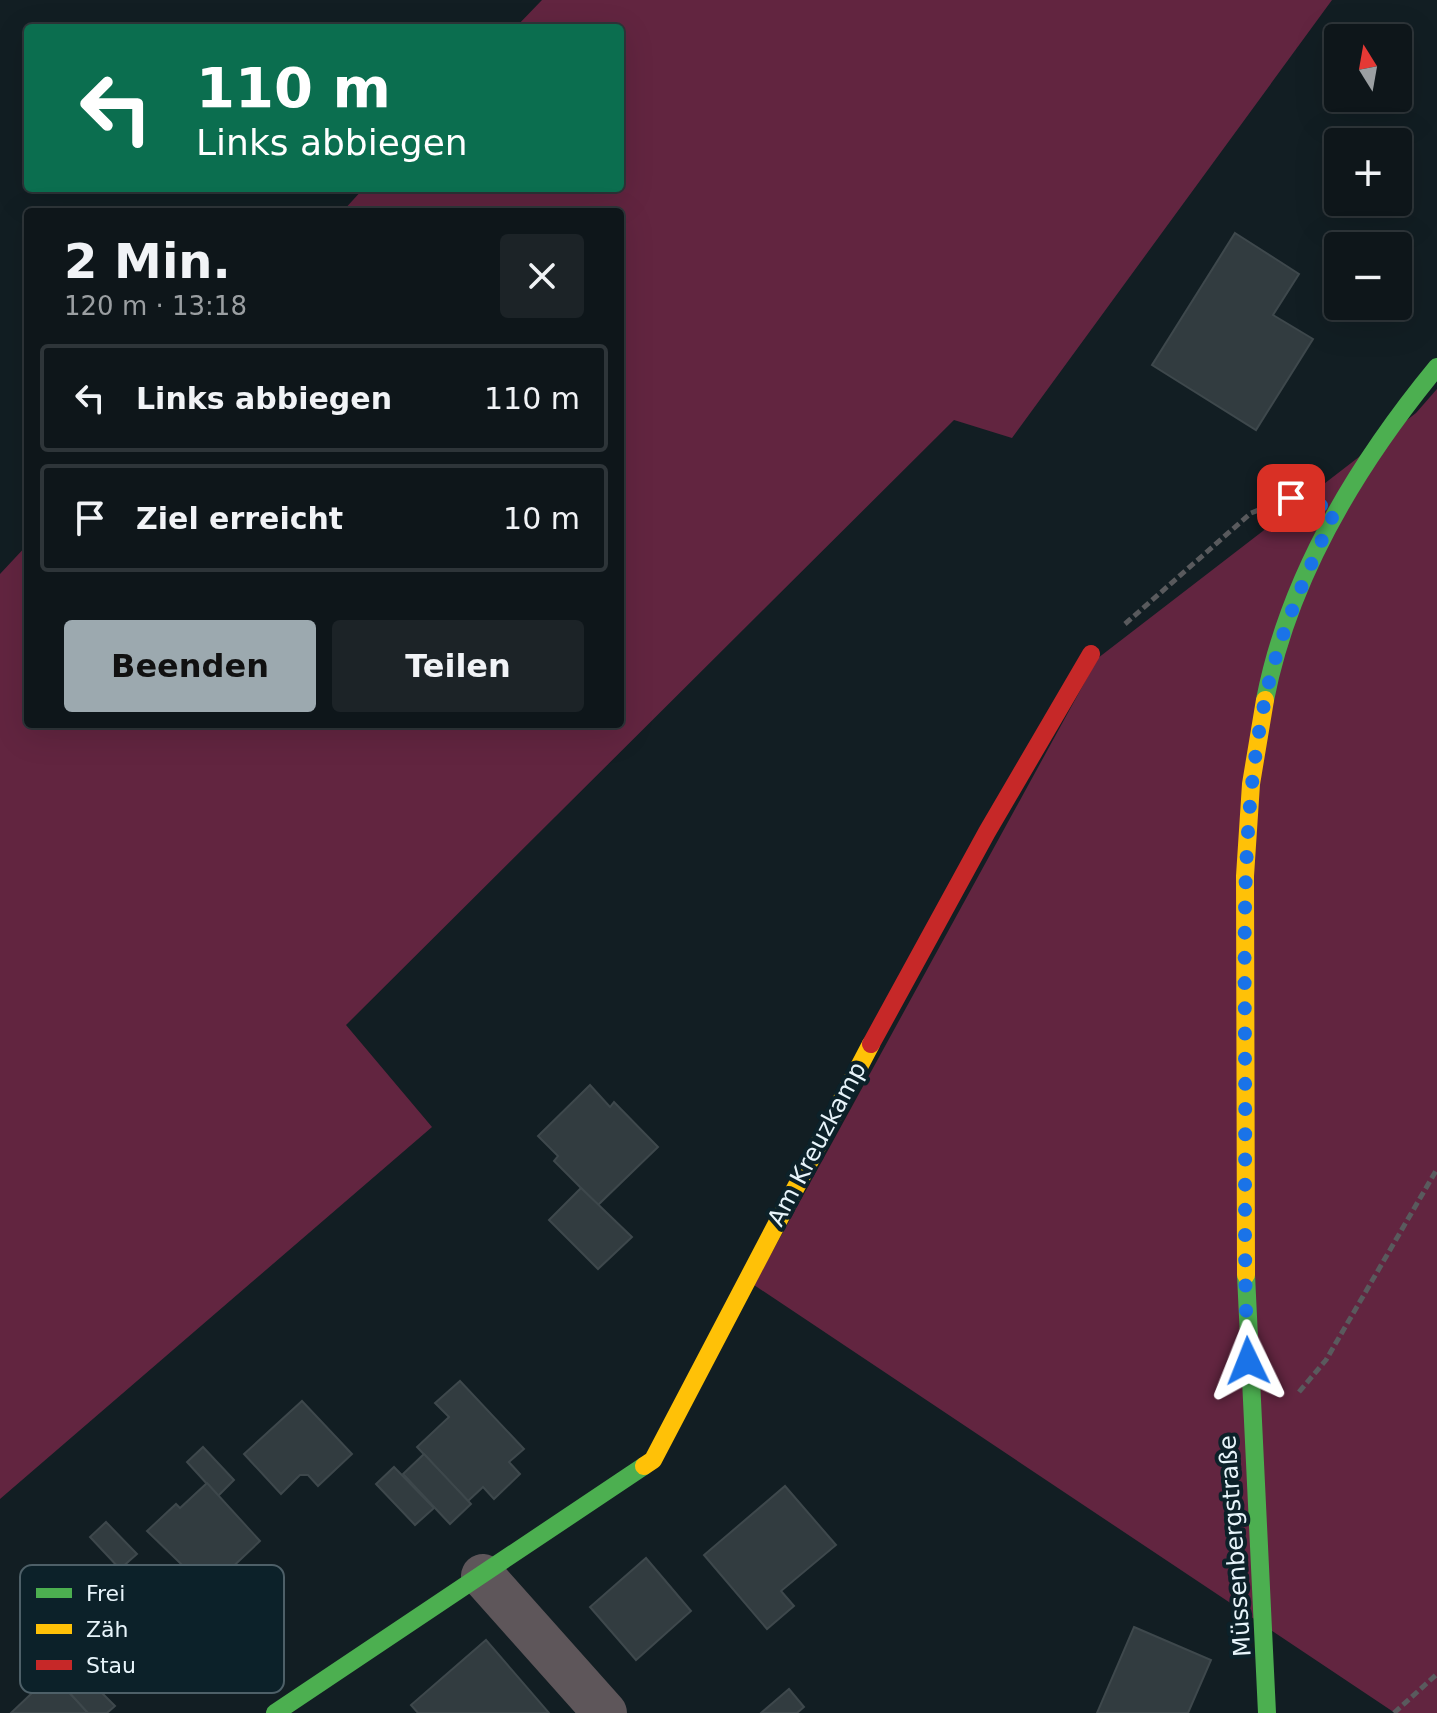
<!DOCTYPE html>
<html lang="de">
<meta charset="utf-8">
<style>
:root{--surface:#0e161a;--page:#1c2327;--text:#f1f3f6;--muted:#9b9fa2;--line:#2e3539;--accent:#9ca9af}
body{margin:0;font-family:"DejaVu Sans",sans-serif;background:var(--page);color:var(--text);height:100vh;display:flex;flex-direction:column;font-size:30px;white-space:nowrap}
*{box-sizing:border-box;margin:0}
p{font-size:26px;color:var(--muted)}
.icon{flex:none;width:44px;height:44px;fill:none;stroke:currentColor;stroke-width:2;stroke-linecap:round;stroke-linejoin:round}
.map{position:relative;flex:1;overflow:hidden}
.drawer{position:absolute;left:24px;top:208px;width:600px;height:520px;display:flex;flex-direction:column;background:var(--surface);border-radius:8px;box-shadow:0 8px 32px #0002,0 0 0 2px var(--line)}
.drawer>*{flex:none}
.guide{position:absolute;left:24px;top:24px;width:600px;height:168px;border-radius:8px;box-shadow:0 8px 32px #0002,0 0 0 2px var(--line);background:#0b6e4f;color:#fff;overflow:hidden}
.needle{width:52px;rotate:349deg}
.fabs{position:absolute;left:1324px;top:24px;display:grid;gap:16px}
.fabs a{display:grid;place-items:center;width:88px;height:88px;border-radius:8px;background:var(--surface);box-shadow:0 8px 32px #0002,0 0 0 2px var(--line);font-size:40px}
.pin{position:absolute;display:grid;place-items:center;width:68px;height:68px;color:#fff;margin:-34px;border-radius:16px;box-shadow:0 4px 12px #0006}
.me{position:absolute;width:88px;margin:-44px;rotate:358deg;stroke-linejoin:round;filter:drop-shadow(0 0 6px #0008)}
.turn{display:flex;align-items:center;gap:28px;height:168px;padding:0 40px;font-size:36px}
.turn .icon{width:104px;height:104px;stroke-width:2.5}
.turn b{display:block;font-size:56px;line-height:68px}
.round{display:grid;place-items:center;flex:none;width:84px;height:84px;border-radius:8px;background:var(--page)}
.headline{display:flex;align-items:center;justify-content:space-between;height:136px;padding:0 40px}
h1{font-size:48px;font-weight:700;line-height:60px}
.action{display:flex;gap:16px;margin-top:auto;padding:16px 40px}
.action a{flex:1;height:92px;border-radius:8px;background:var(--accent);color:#111;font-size:32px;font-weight:700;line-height:92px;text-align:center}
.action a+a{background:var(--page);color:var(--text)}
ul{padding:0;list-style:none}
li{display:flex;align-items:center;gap:24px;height:108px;margin:0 16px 12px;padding:0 24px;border:4px solid var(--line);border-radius:8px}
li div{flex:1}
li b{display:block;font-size:30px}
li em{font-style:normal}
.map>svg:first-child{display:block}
.green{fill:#622540}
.building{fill:#323c40;stroke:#3e484c;stroke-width:2}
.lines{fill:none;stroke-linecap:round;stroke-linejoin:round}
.path{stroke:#595a5d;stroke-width:5;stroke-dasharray:8 4;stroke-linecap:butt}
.street{stroke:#5e565a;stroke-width:44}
.fast{stroke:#4caf50;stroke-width:18}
.slow{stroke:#ffc107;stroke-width:18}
.jam{stroke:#c62828;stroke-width:18}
.route{stroke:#1a73e8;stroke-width:14;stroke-dasharray:0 25.2}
.labels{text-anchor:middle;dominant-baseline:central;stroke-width:8;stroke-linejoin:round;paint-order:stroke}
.street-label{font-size:24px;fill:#e7f4fa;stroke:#0c2129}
.key{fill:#0c2129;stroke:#4e6068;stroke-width:2}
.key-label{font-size:22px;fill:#e7f4fa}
</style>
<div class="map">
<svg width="1437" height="1713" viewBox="0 0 1437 1713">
<rect width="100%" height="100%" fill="#121e23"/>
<g class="green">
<polygon points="542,0 1332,0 1012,438 954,420 346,1025 432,1127 0,1499 0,574 28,544 28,724 620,724 620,212 342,212 364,188 620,188 620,28 515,28"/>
<polygon points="1437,389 1437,1713 1395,1713 754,1285 1098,658 1416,413"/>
</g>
<g class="building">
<polygon points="1235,233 1299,274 1273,315 1313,339 1256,430 1152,365"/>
<polygon points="590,1085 610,1107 614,1102 658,1147 598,1205 554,1161 558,1156 538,1136"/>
<polygon points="581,1188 632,1237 598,1269 549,1220"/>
<polygon points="460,1381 524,1449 509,1462 520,1474 494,1499 483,1487 468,1501 417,1447 449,1417 435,1403"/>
<polygon points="302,1401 352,1454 318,1486 308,1475 300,1475 281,1494 244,1454"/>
<polygon points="203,1447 234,1480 218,1496 187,1462"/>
<polygon points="424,1454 471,1504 450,1524 403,1474"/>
<polygon points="394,1467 434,1508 415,1525 376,1484"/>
<polygon points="207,1483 260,1541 208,1590 147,1531 176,1504 180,1508"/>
<polygon points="785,1486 836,1545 781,1591 794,1606 767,1629 704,1555"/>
<polygon points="106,1522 137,1554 120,1569 90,1537"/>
<polygon points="646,1558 691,1611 636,1660 590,1607"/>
<polygon points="1134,1627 1211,1660 1188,1713 1097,1713"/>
<polygon points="486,1640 549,1713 418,1713 411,1705"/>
<polygon points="52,1674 88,1713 11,1713"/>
<polygon points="83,1674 115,1706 107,1713 88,1713 67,1690"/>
<polygon points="789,1689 804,1707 797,1713 761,1713"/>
</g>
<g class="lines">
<g class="path">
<polyline points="1125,624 1251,513 1287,499"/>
<polyline points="1299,1392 1326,1360 1437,1169"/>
<polyline points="1394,1713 1437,1674"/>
</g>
<polyline class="street" points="483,1576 605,1713"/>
<g class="fast">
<path d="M1265,700C1289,576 1358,463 1437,367"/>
<polyline points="1246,1275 1267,1713"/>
<polyline points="275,1713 644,1466"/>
</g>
<g class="slow">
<polyline points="1246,1275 1245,876 1251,784 1265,700"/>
<polyline points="644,1466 653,1460 871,1044"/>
</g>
<polyline class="jam" points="871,1044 987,832 1091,654"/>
</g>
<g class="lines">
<path class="route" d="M1248,1361C1243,1262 1246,1163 1245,1064C1245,942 1240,816 1266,695C1280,630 1309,569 1336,509L1291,498"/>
</g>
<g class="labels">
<g class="street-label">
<text transform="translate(817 1144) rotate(-62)">Am Kreuzkamp</text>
<text transform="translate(1235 1546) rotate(-94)">Müssenbergstraße</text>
</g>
</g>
<rect x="20" y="1565" width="264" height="128" rx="12" class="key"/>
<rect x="36" y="1588" width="36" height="10" fill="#4caf50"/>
<rect x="36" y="1624" width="36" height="10" fill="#ffc107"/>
<rect x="36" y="1660" width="36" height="10" fill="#c62828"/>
<g class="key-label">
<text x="86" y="1601">Frei</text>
<text x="86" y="1637">Zäh</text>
<text x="86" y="1673">Stau</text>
</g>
</svg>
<div class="fabs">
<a><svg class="needle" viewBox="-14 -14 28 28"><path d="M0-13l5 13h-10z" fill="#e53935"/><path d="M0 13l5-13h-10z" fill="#9b9fa2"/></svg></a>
<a>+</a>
<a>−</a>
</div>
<div class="pin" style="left:1291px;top:498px;background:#d93025"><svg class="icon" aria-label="arrive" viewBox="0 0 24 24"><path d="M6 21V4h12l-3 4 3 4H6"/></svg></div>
<svg class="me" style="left:1248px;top:1361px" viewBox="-20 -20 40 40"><path d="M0-17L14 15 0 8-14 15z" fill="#1a73e8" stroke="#fff" stroke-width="4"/></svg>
<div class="guide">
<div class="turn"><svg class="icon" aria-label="left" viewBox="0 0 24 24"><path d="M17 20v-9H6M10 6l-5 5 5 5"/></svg><div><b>110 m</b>Links abbiegen</div></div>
</div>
<section class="drawer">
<div class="headline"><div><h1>2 Min.</h1><p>120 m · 13:18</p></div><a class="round"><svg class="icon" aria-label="close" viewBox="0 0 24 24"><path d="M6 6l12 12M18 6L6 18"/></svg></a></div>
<ul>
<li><svg class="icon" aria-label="left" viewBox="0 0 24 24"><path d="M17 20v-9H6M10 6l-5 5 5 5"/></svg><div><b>Links abbiegen</b></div><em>110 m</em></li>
<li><svg class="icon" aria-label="arrive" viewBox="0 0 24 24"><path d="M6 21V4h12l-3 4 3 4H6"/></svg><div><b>Ziel erreicht</b></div><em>10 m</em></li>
</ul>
<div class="action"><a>Beenden</a><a>Teilen</a></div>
</section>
</div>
